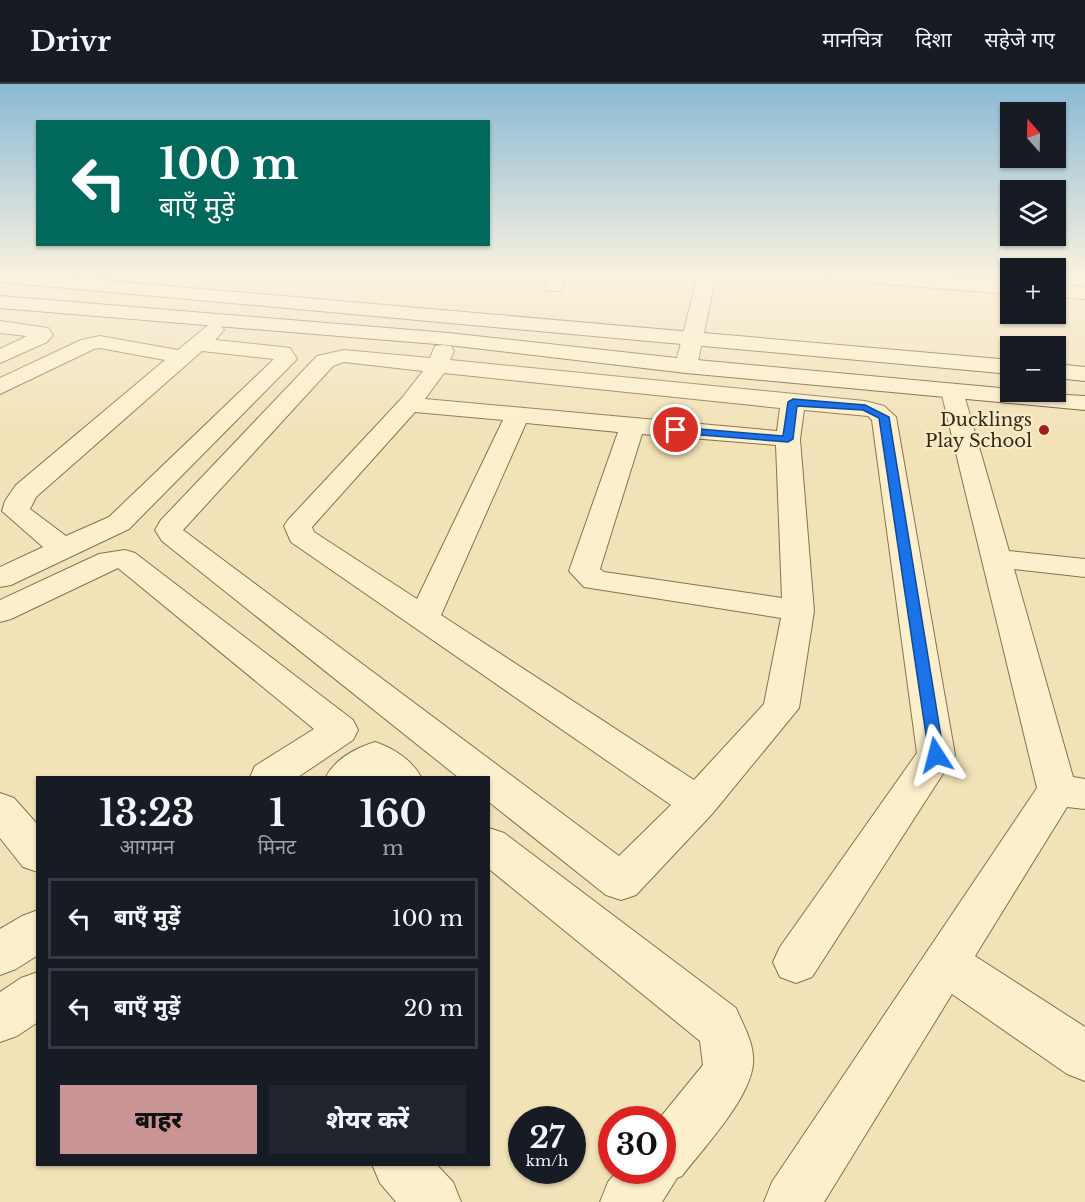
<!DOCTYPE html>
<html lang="hi">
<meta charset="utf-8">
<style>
:root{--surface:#171b24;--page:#20242c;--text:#f1f3f6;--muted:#9ea1a6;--line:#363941;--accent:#cb9494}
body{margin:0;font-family:"Libre Baskerville","Noto Sans Devanagari",serif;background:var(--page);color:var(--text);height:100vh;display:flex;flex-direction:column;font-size:22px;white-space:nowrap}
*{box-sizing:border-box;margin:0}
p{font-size:20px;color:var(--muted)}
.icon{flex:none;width:33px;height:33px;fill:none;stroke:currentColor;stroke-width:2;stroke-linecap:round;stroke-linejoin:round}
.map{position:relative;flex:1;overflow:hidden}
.drawer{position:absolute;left:36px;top:692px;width:454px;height:390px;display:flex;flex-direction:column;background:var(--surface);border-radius:0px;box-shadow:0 2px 4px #0004}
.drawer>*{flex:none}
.top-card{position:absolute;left:36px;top:36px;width:454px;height:126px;border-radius:0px;box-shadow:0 2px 4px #0004;background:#00695c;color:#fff;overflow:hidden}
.needle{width:39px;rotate:340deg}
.controls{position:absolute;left:1000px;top:18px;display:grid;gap:12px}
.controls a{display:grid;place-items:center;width:66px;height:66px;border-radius:0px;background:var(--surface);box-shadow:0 2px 4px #0004;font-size:30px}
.speed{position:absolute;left:508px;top:1022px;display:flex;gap:12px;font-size:30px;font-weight:700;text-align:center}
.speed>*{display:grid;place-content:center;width:78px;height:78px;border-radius:50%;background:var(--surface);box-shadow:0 2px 4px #0004;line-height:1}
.speed small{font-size:15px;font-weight:400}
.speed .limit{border:9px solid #d22;background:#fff;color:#111}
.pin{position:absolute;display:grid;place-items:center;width:51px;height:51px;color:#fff;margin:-26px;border:3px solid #fff;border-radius:50%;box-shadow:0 2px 6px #0007}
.me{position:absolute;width:66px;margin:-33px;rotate:351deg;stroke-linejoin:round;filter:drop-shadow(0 0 4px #0008)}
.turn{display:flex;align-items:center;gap:21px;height:126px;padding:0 24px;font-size:27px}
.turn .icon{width:78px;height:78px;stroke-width:2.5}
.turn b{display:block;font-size:42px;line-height:51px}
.eta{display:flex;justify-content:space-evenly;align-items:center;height:102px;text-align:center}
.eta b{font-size:36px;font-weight:800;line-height:42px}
.primary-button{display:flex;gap:12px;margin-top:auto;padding:12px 24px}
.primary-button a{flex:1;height:69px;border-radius:0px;background:var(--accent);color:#111;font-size:24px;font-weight:800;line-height:69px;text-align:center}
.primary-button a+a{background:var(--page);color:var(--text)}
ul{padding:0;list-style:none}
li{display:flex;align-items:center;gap:18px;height:81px;margin:0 12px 9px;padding:0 12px;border:3px solid var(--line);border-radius:0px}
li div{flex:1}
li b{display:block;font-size:22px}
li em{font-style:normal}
header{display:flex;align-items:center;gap:36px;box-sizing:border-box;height:84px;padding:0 30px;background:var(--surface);border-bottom:2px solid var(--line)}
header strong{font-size:28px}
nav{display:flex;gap:33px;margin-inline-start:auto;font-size:21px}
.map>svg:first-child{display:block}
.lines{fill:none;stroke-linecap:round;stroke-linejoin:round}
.street-casing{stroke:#897152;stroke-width:2}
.secondary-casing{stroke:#6a5236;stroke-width:2}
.street{fill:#fcefcb;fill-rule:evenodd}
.secondary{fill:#fcefcb;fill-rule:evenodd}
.route{fill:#1a73e8;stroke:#114b97;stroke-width:1.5}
.poi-dot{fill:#9d201d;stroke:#f8ecc8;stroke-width:2}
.labels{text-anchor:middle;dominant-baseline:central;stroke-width:4.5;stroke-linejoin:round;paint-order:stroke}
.far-poi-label{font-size:18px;fill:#362819;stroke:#f8ecc8;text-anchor:end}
</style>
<header>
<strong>Drivr</strong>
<nav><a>मानचित्र</a><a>दिशा</a><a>सहेजे गए</a></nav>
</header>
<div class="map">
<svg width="1085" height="1118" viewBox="0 0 1085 1118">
<rect width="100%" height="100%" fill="#f2e2b8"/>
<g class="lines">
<defs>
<g id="street">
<polygon points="82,191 103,191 88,204 74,204 72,200"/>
<polygon points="549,191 567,191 560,207 546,207 544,203"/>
<polygon points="698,191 716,191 697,282 694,287 686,289 678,287 675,282"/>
<polygon points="828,191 913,191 1011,198 1011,210 837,196 831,195"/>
<polygon points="1056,201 1085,203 1085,215 1056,213"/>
<polygon points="0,237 48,244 53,251 47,258 0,279 0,265 27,252 0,249"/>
<path d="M214,240L221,242L224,246L215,256L282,263L290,264L297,275L129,445L11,501L0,503V483L43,463L2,427L5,417L16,401L165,276L100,264L94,265L0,310V294L81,256L100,252L178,266L207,242ZM202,267L274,275L109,433L66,452L30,425L36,413Z"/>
<path d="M443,261L451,262L454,267L450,276L865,317L884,322L896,333L955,671L812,893L796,899L780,893L773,878L780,863L917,669L872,336L868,332L804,326L800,355L814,527L799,624L712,730L636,811L621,816L606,811L489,718V693H458L162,457L155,446L161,436L317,272L344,266L430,274L435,262ZM344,278L423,287L401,315L288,436L284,442L291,458L671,721L619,772L183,446L333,282ZM444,289L780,324L777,347L425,315ZM415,328L503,336L417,515L314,448L312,443ZM526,339L618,348L569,487L584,503L781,534L764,620L694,696L441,531ZM642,350L776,361L782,514L604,488L600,485Z"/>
<polygon points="952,300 960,302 963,307 1009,467 1085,475 1085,493 1014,485 1073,693 1085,695 1085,725 1067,723 975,872 1085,943 1085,997 1067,990 952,910 824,1118 764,1118 772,1098 1037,704 941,307 944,302"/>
<polygon points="125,466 135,469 353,636 358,646 353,656 298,693 250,693 255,682 314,645 118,484 11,535 0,538 0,516 99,470"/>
<path d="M375,658C393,664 412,676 421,693H326C335,675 356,664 375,658Z"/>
<polygon points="0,709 14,714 38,741 38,788 23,783 0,754"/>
<path d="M489,744L504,749L736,924C742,939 752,955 753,972C757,1008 704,1063 682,1092L677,1094L662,1118H600L608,1098L618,1086H663V1035H659L703,981L700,957L489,785Z"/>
<polygon points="38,826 38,871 16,885 0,891 0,845 22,832"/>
<polygon points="38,888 38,938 17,952 0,958 0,908 21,894"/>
<polygon points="372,1080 436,1080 453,1098 461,1118 396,1118 380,1099"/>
</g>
<g id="secondary">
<polygon points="0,191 42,191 1011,276 1011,290 0,198"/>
<polygon points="0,212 448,249 686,275 1011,305 1011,308 1085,312 1085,326 686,289 448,261 0,224"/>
<polygon points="1056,280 1085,283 1085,297 1056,294"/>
</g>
</defs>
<use href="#street" class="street-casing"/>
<use href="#secondary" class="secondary-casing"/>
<use href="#street" class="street"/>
<use href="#secondary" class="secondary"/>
</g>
<linearGradient id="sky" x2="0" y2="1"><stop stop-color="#8ab9d5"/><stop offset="0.55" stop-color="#f9f2df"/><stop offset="1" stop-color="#f9f2df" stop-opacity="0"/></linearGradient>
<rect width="1085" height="348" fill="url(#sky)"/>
<polygon class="route" points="793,315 865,321 889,333 944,671 942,676 931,676 929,671 879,334 863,326 797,322 793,355 788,358 676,349 671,346 676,343 783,352 788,318"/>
<circle class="poi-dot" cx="1044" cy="346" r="6"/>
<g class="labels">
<g class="far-poi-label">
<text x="1032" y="336">Ducklings<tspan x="1032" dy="21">Play School</tspan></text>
</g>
</g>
</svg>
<div class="controls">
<a><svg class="needle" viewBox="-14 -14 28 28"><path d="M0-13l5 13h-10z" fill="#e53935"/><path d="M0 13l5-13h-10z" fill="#9ea1a6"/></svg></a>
<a><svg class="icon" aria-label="layers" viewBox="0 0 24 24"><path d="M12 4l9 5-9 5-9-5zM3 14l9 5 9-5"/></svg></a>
<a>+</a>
<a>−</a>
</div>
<div class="speed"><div>27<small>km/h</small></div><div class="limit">30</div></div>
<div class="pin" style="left:676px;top:346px;background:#d93025"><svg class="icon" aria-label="arrive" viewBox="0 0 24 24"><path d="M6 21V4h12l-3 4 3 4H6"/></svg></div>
<svg class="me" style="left:936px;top:671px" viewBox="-20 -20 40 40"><path d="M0-17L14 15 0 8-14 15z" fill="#1a73e8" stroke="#fff" stroke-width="4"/></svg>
<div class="top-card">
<div class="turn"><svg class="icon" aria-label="left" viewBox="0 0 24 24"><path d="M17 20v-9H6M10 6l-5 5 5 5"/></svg><div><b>100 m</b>बाएँ मुड़ें</div></div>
</div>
<section class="drawer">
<div class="eta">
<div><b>13:23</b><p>आगमन</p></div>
<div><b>1</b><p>मिनट</p></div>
<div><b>160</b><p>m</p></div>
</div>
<ul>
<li><svg class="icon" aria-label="left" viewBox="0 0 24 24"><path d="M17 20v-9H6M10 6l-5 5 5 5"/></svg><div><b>बाएँ मुड़ें</b></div><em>100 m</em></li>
<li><svg class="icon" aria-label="left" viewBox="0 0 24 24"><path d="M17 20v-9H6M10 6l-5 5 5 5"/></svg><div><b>बाएँ मुड़ें</b></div><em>20 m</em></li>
</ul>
<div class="primary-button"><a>बाहर</a><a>शेयर करें</a></div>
</section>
</div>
